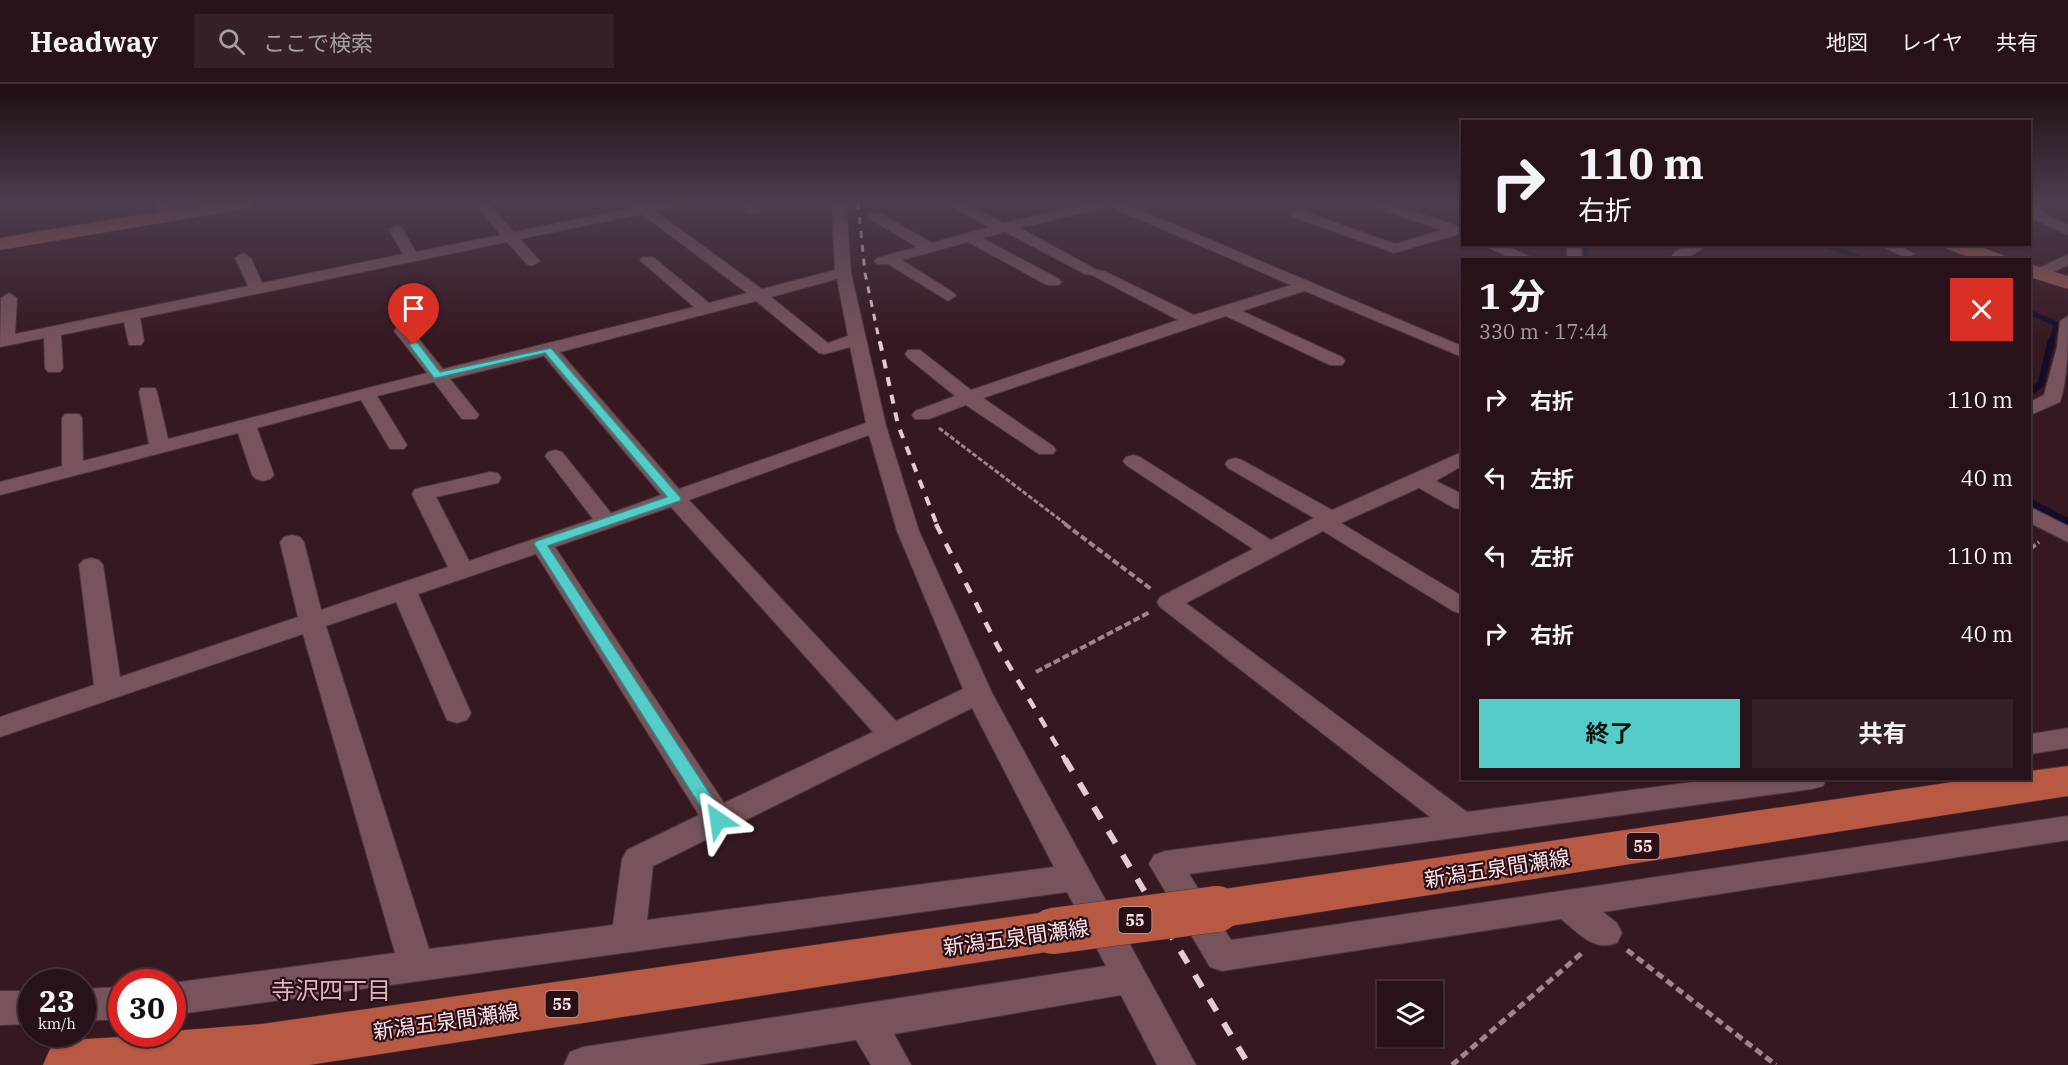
<!DOCTYPE html>
<html lang="ja">
<meta charset="utf-8">
<style>
:root{--surface:#281219;--page:#342026;--text:#f1f3f6;--muted:#a59ea2;--line:#443238;--accent:#54cdc8}
body{margin:0;font-family:"IBM Plex Serif","Noto Sans JP",serif;background:var(--page);color:var(--text);height:100vh;display:flex;flex-direction:column;font-size:22px;white-space:nowrap}
*{box-sizing:border-box;margin:0}
p{font-size:20px;color:var(--muted)}
.icon{flex:none;width:33px;height:33px;fill:none;stroke:currentColor;stroke-width:2;stroke-linecap:round;stroke-linejoin:round}
.map{position:relative;flex:1;overflow:hidden}
.drawer{position:absolute;left:1461px;top:174px;width:570px;height:522px;display:flex;flex-direction:column;background:var(--surface);border-radius:0px;box-shadow:0 2px 4px #0004,0 0 0 2px var(--line)}
.drawer>*{flex:none}
.hud{position:absolute;left:1461px;top:36px;width:570px;height:126px;border-radius:0px;box-shadow:0 2px 4px #0004,0 0 0 2px var(--line);background:#281219;color:var(--text);overflow:hidden}
.buttons{position:absolute;left:1377px;top:897px;display:grid;gap:12px}
.buttons a{display:grid;place-items:center;width:66px;height:66px;border-radius:0px;background:var(--surface);box-shadow:0 2px 4px #0004,0 0 0 2px var(--line);font-size:30px}
.speed{position:absolute;left:18px;top:885px;display:flex;gap:12px;font-size:30px;font-weight:700;text-align:center}
.speed>*{display:grid;place-content:center;width:78px;height:78px;border-radius:50%;background:var(--surface);box-shadow:0 2px 4px #0004,0 0 0 2px var(--line);line-height:1}
.speed small{font-size:15px;font-weight:400}
.speed .limit{border:9px solid #d22;background:#fff;color:#111}
.pin{position:absolute;display:grid;place-items:center;width:51px;height:51px;color:#fff;margin:-62px -26px;border-radius:50% 50% 50% 0;rotate:-45deg;box-shadow:0 0 6px #0007}
.pin .icon{rotate:45deg}
.me{position:absolute;width:66px;margin:-33px;rotate:328deg;stroke-linejoin:round;filter:drop-shadow(0 0 4px #0008)}
.turn{display:flex;align-items:center;gap:21px;height:126px;padding:0 18px;font-size:27px}
.turn .icon{width:78px;height:78px;stroke-width:2.5}
.turn b{display:block;font-size:42px;line-height:51px}
.round{display:grid;place-items:center;flex:none;width:63px;height:63px;border-radius:0px;background:var(--page)}
.headline{display:flex;align-items:center;justify-content:space-between;height:102px;padding:0 18px}
h1{font-size:36px;font-weight:700;line-height:45px}
.primary-button{display:flex;gap:12px;margin-top:auto;padding:12px 18px}
.primary-button a{flex:1;height:69px;border-radius:0px;background:var(--accent);color:#111;font-size:24px;font-weight:700;line-height:69px;text-align:center}
.primary-button a+a{background:var(--page);color:var(--text)}
ul{padding:0;list-style:none}
li{display:flex;align-items:center;gap:18px;height:78px;padding:0 18px}
li div{flex:1}
li b{display:block;font-size:22px}
li em{font-style:normal}
header{display:flex;align-items:center;gap:36px;box-sizing:border-box;height:84px;padding:0 30px;background:var(--surface);border-bottom:2px solid var(--line)}
header strong{font-size:28px}
nav{display:flex;gap:33px;margin-inline-start:auto;font-size:21px}
.search{width:420px;height:54px;background:var(--page);display:flex;align-items:center;gap:15px;box-sizing:border-box;padding:0 21px;border-radius:0px;color:var(--muted);font-size:22px}
.map>svg:first-child{display:block}
.lines{fill:none;stroke-linecap:round;stroke-linejoin:round}
.stream-far1{stroke:#150d27;stroke-width:5}
.stream{stroke:#150d27;stroke-width:7}
.minor-casing{stroke:#4d343b;stroke-width:2}
.secondary-casing{stroke:#4d343b;stroke-width:1}
.primary-casing{stroke:#4d343b;stroke-width:1}
.path-far2{stroke:#9e848b;stroke-width:3;stroke-dasharray:5 2;stroke-linecap:butt}
.path-far1{stroke:#9e848b;stroke-width:4;stroke-dasharray:7 3;stroke-linecap:butt}
.path{stroke:#9e848b;stroke-width:5;stroke-dasharray:8 4.5;stroke-linecap:butt}
.minor{fill:#77545c;fill-rule:evenodd}
.secondary{fill:#98564f;fill-rule:evenodd}
.primary{fill:#b85943;fill-rule:evenodd}
.rail-far3{stroke:#e3ccd1;stroke-width:3;stroke-dasharray:7 7;stroke-linecap:butt}
.rail-far2{stroke:#e3ccd1;stroke-width:4;stroke-dasharray:9 9;stroke-linecap:butt}
.rail-far1{stroke:#e3ccd1;stroke-width:4.5;stroke-dasharray:11 11;stroke-linecap:butt}
.rail{stroke:#e3ccd1;stroke-width:6;stroke-dasharray:14 14;stroke-linecap:butt}
.primary-bridge-casing{stroke:#4d343b;stroke-width:47;stroke-linecap:butt}
.primary-bridge{stroke:#b85943;stroke-width:46}
.route{fill:#54cdc8;stroke:#378582;stroke-width:1.5}
.labels{text-anchor:middle;dominant-baseline:central;stroke-width:4.5;stroke-linejoin:round;paint-order:stroke}
.shield{fill:#2b0f17;stroke:#bca4aa;stroke-width:1.5}
.shield-label{font-size:16px;font-weight:bold;fill:#fae4e9}
.near-street-label{font-size:21px;fill:#fae4e9;stroke:#2b0f17}
.near-neighbourhood-label{font-size:24px;fill:#deb5be;stroke:#2b0f17}
</style>
<header>
<strong>Headway</strong>
<div class="search"><svg class="icon" aria-label="search" viewBox="0 0 24 24"><circle cx="10" cy="10" r="6"/><path d="M15 15l6 6"/></svg>ここで検索</div>
<nav><a>地図</a><a>レイヤ</a><a>共有</a></nav>
</header>
<div class="map">
<svg width="2068" height="981" viewBox="0 0 2068 981">
<rect width="100%" height="100%" fill="#361821"/>
<g class="lines">
<g class="stream-far1">
<polyline points="1585,160 1587,176"/>
<polyline points="1821,160 1866,176"/>
<polyline points="2030,228 2056,240 2051,260"/>
</g>
<g class="stream">
<polyline points="2030,308 2041,300 2051,258"/>
<polyline points="2030,418 2068,438"/>
</g>
<defs>
<g id="minor">
<polygon points="156,119 170,119 175,132 173,135 163,135"/>
<path d="M484,119L489,120L514,148L633,124L631,119L647,121L682,119L680,122L655,127L762,205L835,186L832,119H846L851,189L886,342L919,447L992,609L1196,981H1157L1121,911L894,950L911,981H871L856,956L698,981H564L570,968L583,963L1106,882L1067,808L172,931V899L395,869L303,550L0,653V633L94,601L79,481L83,476L91,474L99,476L103,481L120,593L298,533L280,458L284,453L292,451L300,453L304,458L321,526L448,483L412,410L415,405L490,388L498,389L501,394L498,399L436,413L469,477L593,435L545,372L548,368L555,366L562,368L611,429L661,411L544,272L450,295L479,331L476,335H462L434,298L377,312L407,361L404,365H390L361,316L257,344L274,391L270,395L263,397L256,395L252,391L238,349L0,411V398L62,382V334L65,330H79L82,334L83,377L149,360L139,308L141,304H155L157,308L168,355L427,289L394,247L397,243H409L443,285L694,223L643,179L640,176L643,173H653L709,219L747,209L642,130L520,155L540,177L532,182L527,180L507,158L140,234L144,257L141,261H129L124,238L61,251L63,284L60,288H48L45,284L44,254L0,263L1,214L9,209L17,214L15,250L248,202L235,174L243,169L251,174L262,199L403,170L389,146L396,142L401,143L416,168L501,151L477,123ZM837,195L848,252L828,259L771,213ZM756,217L819,269L825,270L850,263L866,339L679,405L560,268ZM869,351L897,447L963,605L896,637L689,416ZM671,423L873,648L724,719L555,463ZM536,470L699,731L627,766L622,775L613,841L429,865L326,542L396,518L447,636L457,639L467,636L471,629L418,510ZM972,624L1054,783L647,836L653,782Z"/>
<polygon points="734,119 750,119 760,126 758,129 748,129"/>
<path d="M945,119H962L1004,139L1090,119H1123L1462,262V273L1305,207L1242,227L1342,273L1345,277L1342,281H1330L1226,232L983,314L1053,362L1056,366L1053,370H1039L966,321L929,335H915L912,331L915,327L955,312L908,274L905,270L908,266H920L971,306L1178,236L1092,191L1085,190L1005,148L982,154L1059,195L1061,198L1059,201H1047L968,158L902,176L954,209L956,212L948,217L888,180H877L874,177L877,174L917,163L870,135L868,132L870,129H880L932,159L989,143ZM1109,122L1291,201L1194,231L1104,187L1097,186L1020,144Z"/>
<polygon points="1368,119 1387,119 1461,143 1462,147 1456,151 1394,169 1293,133 1291,130 1298,126 1303,127 1395,160 1442,146 1370,122"/>
<polygon points="2030,119 2039,119 2042,128 2068,141 2068,151 2032,134 2030,130"/>
<polygon points="1481,160 1503,160 1537,176 1515,176"/>
<polygon points="1567,160 1581,160 1582,176 1567,176"/>
<polygon points="1690,160 1710,160 1684,176 1669,176 1675,168"/>
<polygon points="1876,160 1897,160 1914,170 1907,174"/>
<polygon points="2068,170 2068,181 2040,194 2032,189 2035,186"/>
<path d="M2068,232C2068,257 2068,296 2060,318L2030,331V318L2044,311L2057,263L2060,237Z"/>
<path d="M1462,368V382L1436,397L1462,410V425L1454,424L1419,404L1341,439L1462,512V530L1453,527L1323,447L1186,519L1467,728L1723,694H1827L1823,702L1812,705L1189,790L1231,856L2068,732V756L1603,828L1617,839L1622,849L1617,859C1593,868 1579,849 1561,835L1222,887L1210,883L1149,780L1154,771L1165,767L1430,733L1160,523L1157,518L1160,513L1253,465L1126,381L1123,377L1126,373L1133,371L1140,373L1271,456L1314,434L1228,384L1225,380L1228,376L1235,374L1242,376L1332,426Z"/>
<polygon points="2030,423 2068,442 2068,458 2030,439"/>
<polygon points="2068,644 2068,664 2030,670 2030,650"/>
<polygon points="122,903 122,935 82,937 82,905"/>
<polygon points="0,907 32,907 32,940 0,941"/>
</g>
<g id="secondary">
<polygon points="212,119 252,119 250,123 243,125 0,166 0,154"/>
<polygon points="1942,160 1973,160 2005,172 2008,176 1977,176 1945,164"/>
<polygon points="2030,180 2068,192 2068,205 2030,193"/>
</g>
<g id="primary">
<polygon points="2068,682 2068,712 1217,844 1201,839 1194,825 1201,811 1217,806 1980,694 2030,694 2030,687"/>
<polygon points="1053,827 1070,833 1076,847 1070,861 1053,867 309,981 43,981 51,963 69,956 172,950 172,947 262,940"/>
</g>
</defs>
<use href="#minor" class="minor-casing"/>
<use href="#secondary" class="secondary-casing"/>
<use href="#primary" class="primary-casing"/>
<polyline class="path-far2" points="939,344 1067,441"/>
<g class="path-far1">
<polyline points="1065,440 1151,505"/>
<polyline points="2030,465 2039,458"/>
<polyline points="1036,588 1150,528"/>
</g>
<g class="path">
<polyline points="1627,866 1776,981"/>
<polyline points="1452,981 1582,869"/>
</g>
<use href="#minor" class="minor"/>
<use href="#secondary" class="secondary"/>
<use href="#primary" class="primary"/>
<polyline class="rail-far3" points="858,119 865,189 880,260"/>
<polyline class="rail-far2" points="880,258 898,341 937,441"/>
<polyline class="rail-far1" points="936,440 998,563 1066,677"/>
<polyline class="rail" points="1065,675 1249,981"/>
<defs>
<polyline id="primary-bridge" points="1053,847 1217,825"/>
</defs>
<use href="#primary-bridge" class="primary-bridge-casing"/>
<use href="#primary-bridge" class="primary-bridge"/>
</g>
<linearGradient id="sky" x2="0" y2="1"><stop stop-color="#1e0d12"/><stop offset="0.46" stop-color="#4c3d4e"/><stop offset="1" stop-color="#4c3d4e" stop-opacity="0"/></linearGradient>
<rect width="2068" height="256" fill="url(#sky)"/>
<polygon class="route" points="414,258 418,259 440,288 551,264 681,414 680,417 548,462 724,731 727,736 724,741 718,743 712,741 534,460 536,457 667,413 545,269 437,294 434,294 409,261"/>
<g class="labels">
<g class="shield">
<rect x="1626.5" y="749" width="33" height="26" rx="4.5"/>
<rect x="1118.5" y="823" width="33" height="26" rx="4.5"/>
<rect x="545.5" y="907" width="33" height="26" rx="4.5"/>
</g>
<g class="shield-label">
<text x="1643" y="762">55</text>
<text x="1135" y="836">55</text>
<text x="562" y="920">55</text>
</g>
<g class="near-street-label">
<text transform="translate(1497 784) rotate(-9)">新潟五泉間瀬線</text>
<text transform="translate(1016 853) rotate(-8)">新潟五泉間瀬線</text>
<text transform="translate(446 937) rotate(-8)">新潟五泉間瀬線</text>
</g>
<g class="near-neighbourhood-label">
<text x="331" y="906">寺沢四丁目</text>
</g>
</g>
</svg>
<div class="buttons">
<a><svg class="icon" aria-label="layers" viewBox="0 0 24 24"><path d="M12 4l9 5-9 5-9-5zM3 14l9 5 9-5"/></svg></a>
</div>
<div class="speed"><div>23<small>km/h</small></div><div class="limit">30</div></div>
<div class="pin" style="left:414px;top:261px;background:#d93025"><svg class="icon" aria-label="arrive" viewBox="0 0 24 24"><path d="M6 21V4h12l-3 4 3 4H6"/></svg></div>
<svg class="me" style="left:718px;top:736px" viewBox="-20 -20 40 40"><path d="M0-17L14 15 0 8-14 15z" fill="#54cdc8" stroke="#fff" stroke-width="4"/></svg>
<div class="hud">
<div class="turn"><svg class="icon" aria-label="right" viewBox="0 0 24 24"><path d="M7 20v-9h11M14 6l5 5-5 5"/></svg><div><b>110 m</b>右折</div></div>
</div>
<section class="drawer">
<div class="headline"><div><h1>1 分</h1><p>330 m · 17:44</p></div><a class="round" style="background:#d93025;color:#fff"><svg class="icon" aria-label="close" viewBox="0 0 24 24"><path d="M6 6l12 12M18 6L6 18"/></svg></a></div>
<ul>
<li><svg class="icon" aria-label="right" viewBox="0 0 24 24"><path d="M7 20v-9h11M14 6l5 5-5 5"/></svg><div><b>右折</b></div><em>110 m</em></li>
<li><svg class="icon" aria-label="left" viewBox="0 0 24 24"><path d="M17 20v-9H6M10 6l-5 5 5 5"/></svg><div><b>左折</b></div><em>40 m</em></li>
<li><svg class="icon" aria-label="left" viewBox="0 0 24 24"><path d="M17 20v-9H6M10 6l-5 5 5 5"/></svg><div><b>左折</b></div><em>110 m</em></li>
<li><svg class="icon" aria-label="right" viewBox="0 0 24 24"><path d="M7 20v-9h11M14 6l5 5-5 5"/></svg><div><b>右折</b></div><em>40 m</em></li>
</ul>
<div class="primary-button"><a>終了</a><a>共有</a></div>
</section>
</div>
